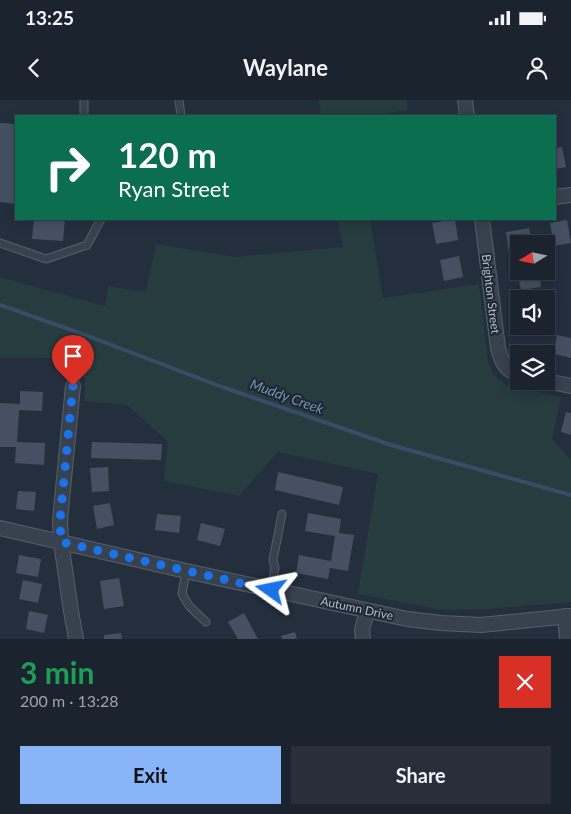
<!DOCTYPE html>
<meta charset="utf-8">
<style>
:root{--surface:#1b232e;--page:#282f3a;--text:#f1f3f6;--muted:#a0a4aa;--line:#39404a;--accent:#8ab4f8}
body{margin:0;font-family:Lato,sans-serif;background:var(--page);color:var(--text);height:100vh;display:flex;flex-direction:column;font-size:19px;white-space:nowrap}
*{box-sizing:border-box;margin:0}
p{font-size:16px;color:var(--muted)}
.icon{flex:none;width:28px;height:28px;fill:none;stroke:currentColor;stroke-width:2;stroke-linecap:round;stroke-linejoin:round}
.map{position:relative;height:539px;overflow:hidden}
.panel{display:flex;flex-direction:column;background:var(--surface);flex:1}
.panel>*{flex:none}
.top-card{position:absolute;left:15px;top:15px;width:541px;height:105px;border-radius:0px;box-shadow:0 2px 12px #0003,0 0 0 1px var(--line);background:#0b6e4f;color:#fff;overflow:hidden}
.needle{width:32px;rotate:260deg}
.buttons{position:absolute;left:510px;top:135px;display:grid;gap:10px}
.buttons a{display:grid;place-items:center;width:45px;height:45px;border-radius:0px;background:var(--surface);box-shadow:0 2px 12px #0003,0 0 0 1px var(--line);font-size:25px}
.pin{position:absolute;display:grid;place-items:center;width:42px;height:42px;color:#fff;margin:-51px -21px;border-radius:50% 50% 50% 0;rotate:-45deg;box-shadow:0 0 5px #0007}
.pin .icon{rotate:45deg}
.me{position:absolute;width:55px;margin:-28px;rotate:282deg;stroke-linejoin:round;filter:drop-shadow(0 0 4px #0008)}
.turn{display:flex;align-items:center;gap:18px;height:105px;padding:0 20px;font-size:22px}
.turn .icon{width:65px;height:65px;stroke-width:2.5}
.turn b{display:block;font-size:35px;line-height:42px}
.round{display:grid;place-items:center;flex:none;width:52px;height:52px;border-radius:0px;background:var(--page)}
.summary{display:flex;align-items:center;justify-content:space-between;height:85px;padding:0 20px}
h1{font-size:30px;font-weight:700;line-height:38px;color:#1e9e55}
.primary-button{display:flex;gap:10px;margin-top:auto;padding:10px 20px}
.primary-button a{flex:1;height:58px;border-radius:0px;background:var(--accent);color:#111;font-size:20px;font-weight:700;line-height:58px;text-align:center}
.primary-button a+a{background:var(--page);color:var(--text)}
.status{display:flex;justify-content:space-between;align-items:center;height:35px;padding:0 25px;background:var(--surface);direction:ltr}
.status svg{height:14px;fill:currentColor}
header{display:flex;justify-content:space-between;align-items:center;height:65px;padding:0 20px;background:var(--surface);font-size:22px;font-weight:700}
.map>svg:first-child{display:block}
.green{fill:#263c3f}
.lines{fill:none;stroke-linecap:round;stroke-linejoin:round}
.stream{stroke:#394c67;stroke-width:4}
.building{fill:#455162}
.service-casing{stroke:#565f6c;stroke-width:9}
.minor-casing{stroke:#565f6c;stroke-width:16}
.service{stroke:#38414e;stroke-width:7}
.minor{stroke:#38414e;stroke-width:14}
.route{stroke:#1a73e8;stroke-width:9;stroke-dasharray:0 16.2}
.labels{text-anchor:middle;dominant-baseline:central;stroke-width:4;stroke-linejoin:round;paint-order:stroke}
.street-label{font-size:12px;fill:#b4bcc9;stroke:#1d2633}
.water-label{font-size:14px;font-style:italic;fill:#7c92b1;stroke:#1d2633}
</style>
<div class="status"><b>13:25</b><svg viewBox="0 0 49 12"><path d="M0 12V9h3v3zM5 12V6h3v6zM10 12V3h3v9zM15 12V0h3v12zM26 1h20v11H26zM47 4h2v5h-2z"/></svg></div>
<header><svg class="icon" aria-label="back" viewBox="0 0 24 24"><path d="M15 5l-7 7 7 7"/></svg>Waylane<svg class="icon" aria-label="person" viewBox="0 0 24 24"><circle cx="12" cy="8" r="4"/><path d="M4 21q1-7 8-7t8 7"/></svg></header>
<div class="map">
<svg width="571" height="539" viewBox="0 0 571 539">
<rect width="100%" height="100%" fill="#242f3e"/>
<g class="green">
<polygon points="319,0 406,0 408,10 370,16 321,16"/>
<polygon points="338,119 370,119 383,198 479,184 488,261 494,275 506,285 561,297 552,339 571,360 571,502 487,509 442,510 358,494 378,374 278,352 239,396 164,381 168,342 127,305 84,301 85,278 56,258 0,258 0,177 105,206 108,186 146,192 156,144 235,157 343,147"/>
</g>
<g class="lines">
<polyline class="stream" points="0,205 80,233 222,287 391,345 571,395"/>
</g>
<g class="building">
<polygon points="0,23 16,24 16,104 0,102"/>
<polygon points="562,47 566,67 555,69 555,48"/>
<polygon points="34,119 65,119 63,141 32,139"/>
<polygon points="455,119 458,140 436,144 432,123"/>
<polygon points="567,120 571,143 554,146 550,123"/>
<polygon points="529,128 532,144 519,144 519,151 509,153 506,132"/>
<polygon points="459,156 463,177 444,181 440,160"/>
<polygon points="519,166 519,171 539,171 541,187 521,190 516,167"/>
<polygon points="552,203 555,223 546,224 546,204"/>
<polygon points="515,208 519,208 519,226 518,226"/>
<polygon points="557,235 571,238 571,258 554,254"/>
<polygon points="20,291 43,292 42,311 19,310 17,342 45,343 44,365 15,363 16,347 0,347 0,303 20,304"/>
<polygon points="566,312 571,313 571,335 561,332"/>
<polygon points="92,342 162,344 161,360 91,358"/>
<polygon points="108,367 109,391 92,392 90,368"/>
<polygon points="278,372 343,387 339,405 275,390"/>
<polygon points="18,391 36,392 34,411 16,409"/>
<polygon points="110,403 114,425 97,429 93,406"/>
<polygon points="308,413 341,419 339,433 354,435 348,471 330,468 328,479 296,473 299,455 331,461 335,436 305,431"/>
<polygon points="157,414 181,416 179,433 155,430"/>
<polygon points="201,423 225,429 220,446 197,440"/>
<polygon points="19,455 41,459 38,477 16,473"/>
<polygon points="119,478 124,506 104,509 100,481"/>
<polygon points="23,480 42,484 38,503 19,499"/>
<polygon points="29,511 48,515 44,533 26,529"/>
<polygon points="244,513 258,539 238,539 228,522"/>
<polygon points="295,532 297,539 282,539 281,536"/>
<polygon points="121,533 122,539 104,539 104,535"/>
</g>
<g class="lines">
<defs>
<g id="service">
<polyline points="84,0 84,16"/>
<polyline points="179,0 181,16"/>
<polyline points="0,143 46,159 87,145 101,119"/>
<polyline points="186,471 182,494 190,507 206,522"/>
<polyline points="271,490 275,468 273,460 282,414"/>
</g>
<g id="minor">
<polyline points="465,0 467,16"/>
<polyline points="555,97 571,95"/>
<path d="M482,119L498,248C502,262 504,269 519,275"/>
<polyline points="545,281 571,286"/>
<polyline points="73,286 60,420 61,442 71,511 76,539"/>
<polyline points="0,428 186,471 407,519 441,523 481,525 571,516"/>
<polyline points="565,516 567,539"/>
<polyline points="363,539 362,530 367,511"/>
</g>
</defs>
<use href="#service" class="service-casing"/>
<use href="#minor" class="minor-casing"/>
<use href="#service" class="service"/>
<use href="#minor" class="minor"/>
</g>
<g class="lines">
<polyline class="route" points="73,286 60,420 61,442 271,490"/>
</g>
<g class="labels">
<g class="street-label">
<text transform="translate(491 194) rotate(83)">Brighton Street</text>
<text transform="translate(357 508) rotate(12)">Autumn Drive</text>
</g>
<g class="water-label">
<text transform="translate(287 296) rotate(20)">Muddy Creek</text>
</g>
</g>
</svg>
<div class="buttons">
<a><svg class="needle" viewBox="-14 -14 28 28"><path d="M0-13l5 13h-10z" fill="#e53935"/><path d="M0 13l5-13h-10z" fill="#a0a4aa"/></svg></a>
<a><svg class="icon" aria-label="sound" viewBox="0 0 24 24"><path d="M4 9h4l5-4v14l-5-4H4zM17 9q2 3 0 6"/></svg></a>
<a><svg class="icon" aria-label="layers" viewBox="0 0 24 24"><path d="M12 4l9 5-9 5-9-5zM3 14l9 5 9-5"/></svg></a>
</div>
<div class="pin" style="left:73px;top:286px;background:#d93025"><svg class="icon" aria-label="arrive" viewBox="0 0 24 24"><path d="M6 21V4h12l-3 4 3 4H6"/></svg></div>
<svg class="me" style="left:271px;top:490px" viewBox="-20 -20 40 40"><path d="M0-17L14 15 0 8-14 15z" fill="#1a73e8" stroke="#fff" stroke-width="4"/></svg>
<div class="top-card">
<div class="turn"><svg class="icon" aria-label="right" viewBox="0 0 24 24"><path d="M7 20v-9h11M14 6l5 5-5 5"/></svg><div><b>120 m</b>Ryan Street</div></div>
</div>
</div>
<section class="panel">
<div class="summary"><div><h1>3 min</h1><p>200 m · 13:28</p></div><a class="round" style="background:#d93025;color:#fff"><svg class="icon" aria-label="close" viewBox="0 0 24 24"><path d="M6 6l12 12M18 6L6 18"/></svg></a></div>
<div class="primary-button"><a>Exit</a><a>Share</a></div>
</section>
